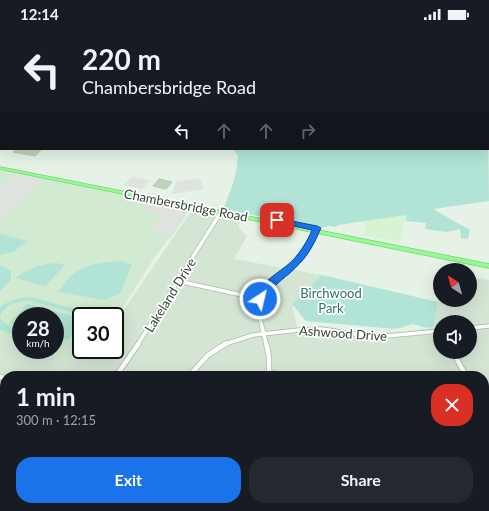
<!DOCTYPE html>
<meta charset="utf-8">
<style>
:root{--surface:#171b24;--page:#242831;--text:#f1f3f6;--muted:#9ea1a6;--accent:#1a73e8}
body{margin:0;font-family:Lato,sans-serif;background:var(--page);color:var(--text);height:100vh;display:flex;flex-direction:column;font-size:15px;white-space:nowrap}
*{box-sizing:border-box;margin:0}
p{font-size:13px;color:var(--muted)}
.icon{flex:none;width:22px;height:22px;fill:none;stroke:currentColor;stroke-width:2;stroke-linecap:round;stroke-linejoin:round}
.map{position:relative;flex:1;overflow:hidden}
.sheet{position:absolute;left:0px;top:343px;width:489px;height:140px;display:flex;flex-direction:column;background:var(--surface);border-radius:16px 16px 0 0;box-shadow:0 4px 16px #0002}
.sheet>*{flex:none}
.hud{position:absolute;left:0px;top:0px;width:489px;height:122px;box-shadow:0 4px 16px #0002;background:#171b24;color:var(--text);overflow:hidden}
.needle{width:26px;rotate:323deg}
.fabs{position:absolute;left:433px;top:235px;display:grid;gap:8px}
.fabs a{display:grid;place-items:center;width:44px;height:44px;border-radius:50%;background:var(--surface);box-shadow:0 4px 16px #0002;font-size:20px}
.speed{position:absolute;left:12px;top:279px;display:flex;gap:8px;font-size:20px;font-weight:700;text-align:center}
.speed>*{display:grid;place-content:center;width:52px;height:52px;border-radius:50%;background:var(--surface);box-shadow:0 4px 16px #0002;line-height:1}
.speed small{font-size:10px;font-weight:400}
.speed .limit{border:2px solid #111;border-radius:6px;background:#fff;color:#111}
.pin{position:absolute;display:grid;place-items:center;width:34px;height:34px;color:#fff;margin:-17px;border-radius:8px;box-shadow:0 2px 6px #0006}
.me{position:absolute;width:44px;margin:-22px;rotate:35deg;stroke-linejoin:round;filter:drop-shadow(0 0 3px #0008)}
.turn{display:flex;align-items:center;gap:14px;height:84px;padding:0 16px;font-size:18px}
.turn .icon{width:52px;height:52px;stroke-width:2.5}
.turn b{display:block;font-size:28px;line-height:34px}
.lanes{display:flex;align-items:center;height:38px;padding:0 16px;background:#0003;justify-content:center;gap:20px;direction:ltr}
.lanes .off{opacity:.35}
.round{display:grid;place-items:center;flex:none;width:42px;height:42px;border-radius:16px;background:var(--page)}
.head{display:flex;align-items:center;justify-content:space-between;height:68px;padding:0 16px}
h1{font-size:24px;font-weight:700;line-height:30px}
.cta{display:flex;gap:8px;margin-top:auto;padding:8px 16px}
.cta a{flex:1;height:46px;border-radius:16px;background:var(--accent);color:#fff;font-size:16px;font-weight:700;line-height:46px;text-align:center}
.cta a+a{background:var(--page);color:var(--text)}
.status{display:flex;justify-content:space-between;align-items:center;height:28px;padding:0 20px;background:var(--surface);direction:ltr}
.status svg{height:11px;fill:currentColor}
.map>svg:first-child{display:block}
.residential{fill:#d5e5d4;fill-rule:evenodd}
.commercial{fill:#d6f3d2}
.education{fill:#d1ead1}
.green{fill:#b1e4d6}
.parking{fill:#dee3de}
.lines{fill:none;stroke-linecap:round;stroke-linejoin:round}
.river{fill:#d6a6eb;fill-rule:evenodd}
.building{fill:#bfd3bc;stroke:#b3cdb0}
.minor-far2-casing{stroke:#aabca9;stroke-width:3}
.minor-far1-casing{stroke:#aabca9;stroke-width:5}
.minor-casing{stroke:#aabca9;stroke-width:6}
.primary-casing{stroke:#6cdb6b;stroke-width:1.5}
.minor-far2{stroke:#fff;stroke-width:2}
.minor-far1{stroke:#fff;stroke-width:3.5}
.minor{stroke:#fff;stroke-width:4.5}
.primary{fill:#9af79a;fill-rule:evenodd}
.route{fill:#1a73e8;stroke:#114b97}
.labels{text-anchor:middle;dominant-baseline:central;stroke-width:3.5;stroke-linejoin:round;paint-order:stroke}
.street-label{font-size:13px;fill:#374436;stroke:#fff}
.park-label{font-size:13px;fill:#2d726b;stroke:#fff}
</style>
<div class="status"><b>12:14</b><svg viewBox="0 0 49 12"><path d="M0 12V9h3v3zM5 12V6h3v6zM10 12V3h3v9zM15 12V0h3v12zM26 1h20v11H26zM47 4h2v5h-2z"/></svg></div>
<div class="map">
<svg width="489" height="483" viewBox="0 0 489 483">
<rect width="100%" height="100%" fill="#e6f2e6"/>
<path class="residential" d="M192,182L242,191L238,199L247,208L234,231L322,247L292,276L297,299L324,298L359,304L382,306L433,300L438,274L470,272V248L489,252V483H0V309L21,315V322H45L88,334L96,322H115V295ZM440,294H470V324H440ZM5,348H484V478H5Z"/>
<polygon class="commercial" points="406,187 400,215 363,207 367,192"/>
<polygon class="education" points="0,140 192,178 152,233 115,292 115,288 81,288 81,322 96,322 88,334 45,322 55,322 55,288 21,288 21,315 0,309"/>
<g class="green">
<path d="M488,89L489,173L433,181L470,202L468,211L461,210L460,201L447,204L425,201L426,195L406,193V187L338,197L336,199L330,198L317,200L223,181C231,163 237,147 238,127L233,121H488Z"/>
<polygon points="0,206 28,213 13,224 0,227"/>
<path d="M121,233L132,236L120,266L104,272L59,264C74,237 92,235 121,233Z"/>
<path d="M57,235L65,237L45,258L16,250C29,240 40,236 57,235Z"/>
<polygon points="0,237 11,243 11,252 0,263"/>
<polygon points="322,247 438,274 433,299 426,300 413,296 395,301 306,293 292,276"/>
<path d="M31,269L91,285L98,288H84L31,273C18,273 4,276 0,289V279C10,272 18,270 31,269Z"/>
<polygon points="27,276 81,290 81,295 68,312 55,309 55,288 21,288 21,299 10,295"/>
<polygon points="0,290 7,297 21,302 21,309 0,302"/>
</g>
<g class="parking">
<polygon points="15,145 46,151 0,192 0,157"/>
<polygon points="132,149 150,152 142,161 123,157"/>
<polygon points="200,150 204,161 172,166 176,154"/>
<polygon points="152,174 190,181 170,211 164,209 166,206 151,203 162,187 145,183"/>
</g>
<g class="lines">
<g class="river">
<rect x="0" y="33" width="1" height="3"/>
<rect x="0" y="56" width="1" height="2"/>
</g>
</g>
<g class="building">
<polygon points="16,121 42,121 35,128 13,124"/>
<polygon points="159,151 172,154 166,161 153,158"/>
</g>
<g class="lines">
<defs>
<g id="minor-far2">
<polyline points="350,0 356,1"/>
<polyline points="428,0 434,1"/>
</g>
<g id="minor-far1">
<polyline points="178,253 260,271"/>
<polyline points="470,300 489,298"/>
<polyline points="138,316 221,184"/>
<polyline points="225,316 253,307 299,302 321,301 376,309 440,303"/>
<polyline points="266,316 260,290 261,269 267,258 301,228 317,200"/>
</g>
<g id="minor">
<polyline points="266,315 269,329 269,348"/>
<polyline points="453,324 466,348"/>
<polyline points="269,345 290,348"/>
<polyline points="116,348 139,315"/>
<polyline points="189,348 208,327 227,315"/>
<polyline points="0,349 5,350"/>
<polyline points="0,359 5,352"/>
<polyline points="484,433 489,435"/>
<polyline points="0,452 5,456"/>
<polyline points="164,478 178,483"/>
<polyline points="402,478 412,483"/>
<polyline points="21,483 24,478"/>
<polyline points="104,483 106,478"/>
<polyline points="189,483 191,478"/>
<polyline points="292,483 294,478"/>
<polyline points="436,483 438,478"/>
</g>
<g id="primary">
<polygon points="5,0 11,0 9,1 4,1"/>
<rect x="0" y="2" width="1" height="2"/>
<polygon points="0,139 489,236 489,240 0,141"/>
</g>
</defs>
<use href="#minor-far2" class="minor-far2-casing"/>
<use href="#minor-far1" class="minor-far1-casing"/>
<use href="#minor" class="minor-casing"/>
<use href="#primary" class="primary-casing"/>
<use href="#minor-far2" class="minor-far2"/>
<use href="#minor-far1" class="minor-far1"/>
<use href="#minor" class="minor"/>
<use href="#primary" class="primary"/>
</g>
<path class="route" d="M274,190H277L317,198L321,200C316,212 309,226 300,235C286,251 275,253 264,273L260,274L256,271C260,252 282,244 294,231C301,223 308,212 312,202L274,194L273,192Z"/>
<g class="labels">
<g class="street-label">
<text transform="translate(186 177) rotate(11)">Chambersbridge Road</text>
<text transform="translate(170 267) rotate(-58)">Lakeland Drive</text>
<text transform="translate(343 305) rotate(4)">Ashwood Drive</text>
</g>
<g class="park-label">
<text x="331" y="265">Birchwood<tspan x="331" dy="15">Park</tspan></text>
</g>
</g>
</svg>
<div class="fabs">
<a><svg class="needle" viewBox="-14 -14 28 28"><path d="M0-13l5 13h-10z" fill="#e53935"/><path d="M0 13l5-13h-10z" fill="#9ea1a6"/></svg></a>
<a><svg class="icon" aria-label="sound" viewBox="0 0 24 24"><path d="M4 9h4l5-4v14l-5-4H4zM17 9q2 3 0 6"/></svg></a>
</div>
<div class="speed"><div>28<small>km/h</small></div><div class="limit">30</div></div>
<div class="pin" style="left:277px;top:192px;background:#d93025"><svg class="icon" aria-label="arrive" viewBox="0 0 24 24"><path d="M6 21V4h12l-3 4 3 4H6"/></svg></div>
<svg class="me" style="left:260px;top:271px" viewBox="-20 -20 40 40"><circle r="17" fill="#1a73e8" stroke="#fff" stroke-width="3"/><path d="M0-11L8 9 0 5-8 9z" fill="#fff"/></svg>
<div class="hud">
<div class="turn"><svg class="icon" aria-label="left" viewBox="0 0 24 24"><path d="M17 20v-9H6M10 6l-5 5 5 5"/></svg><div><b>220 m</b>Chambersbridge Road</div></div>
<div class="lanes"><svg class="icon" aria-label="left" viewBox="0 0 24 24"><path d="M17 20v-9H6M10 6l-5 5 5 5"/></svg><svg class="icon off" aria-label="ahead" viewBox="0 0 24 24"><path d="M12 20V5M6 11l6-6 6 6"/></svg><svg class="icon off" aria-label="ahead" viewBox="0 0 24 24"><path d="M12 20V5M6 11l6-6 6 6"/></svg><svg class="icon off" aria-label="right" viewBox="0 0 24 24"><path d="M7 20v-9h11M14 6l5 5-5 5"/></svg></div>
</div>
<section class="sheet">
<div class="head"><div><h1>1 min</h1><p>300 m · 12:15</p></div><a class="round" style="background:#d93025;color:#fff"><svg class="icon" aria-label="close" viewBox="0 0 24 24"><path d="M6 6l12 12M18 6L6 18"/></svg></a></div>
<div class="cta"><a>Exit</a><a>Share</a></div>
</section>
</div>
